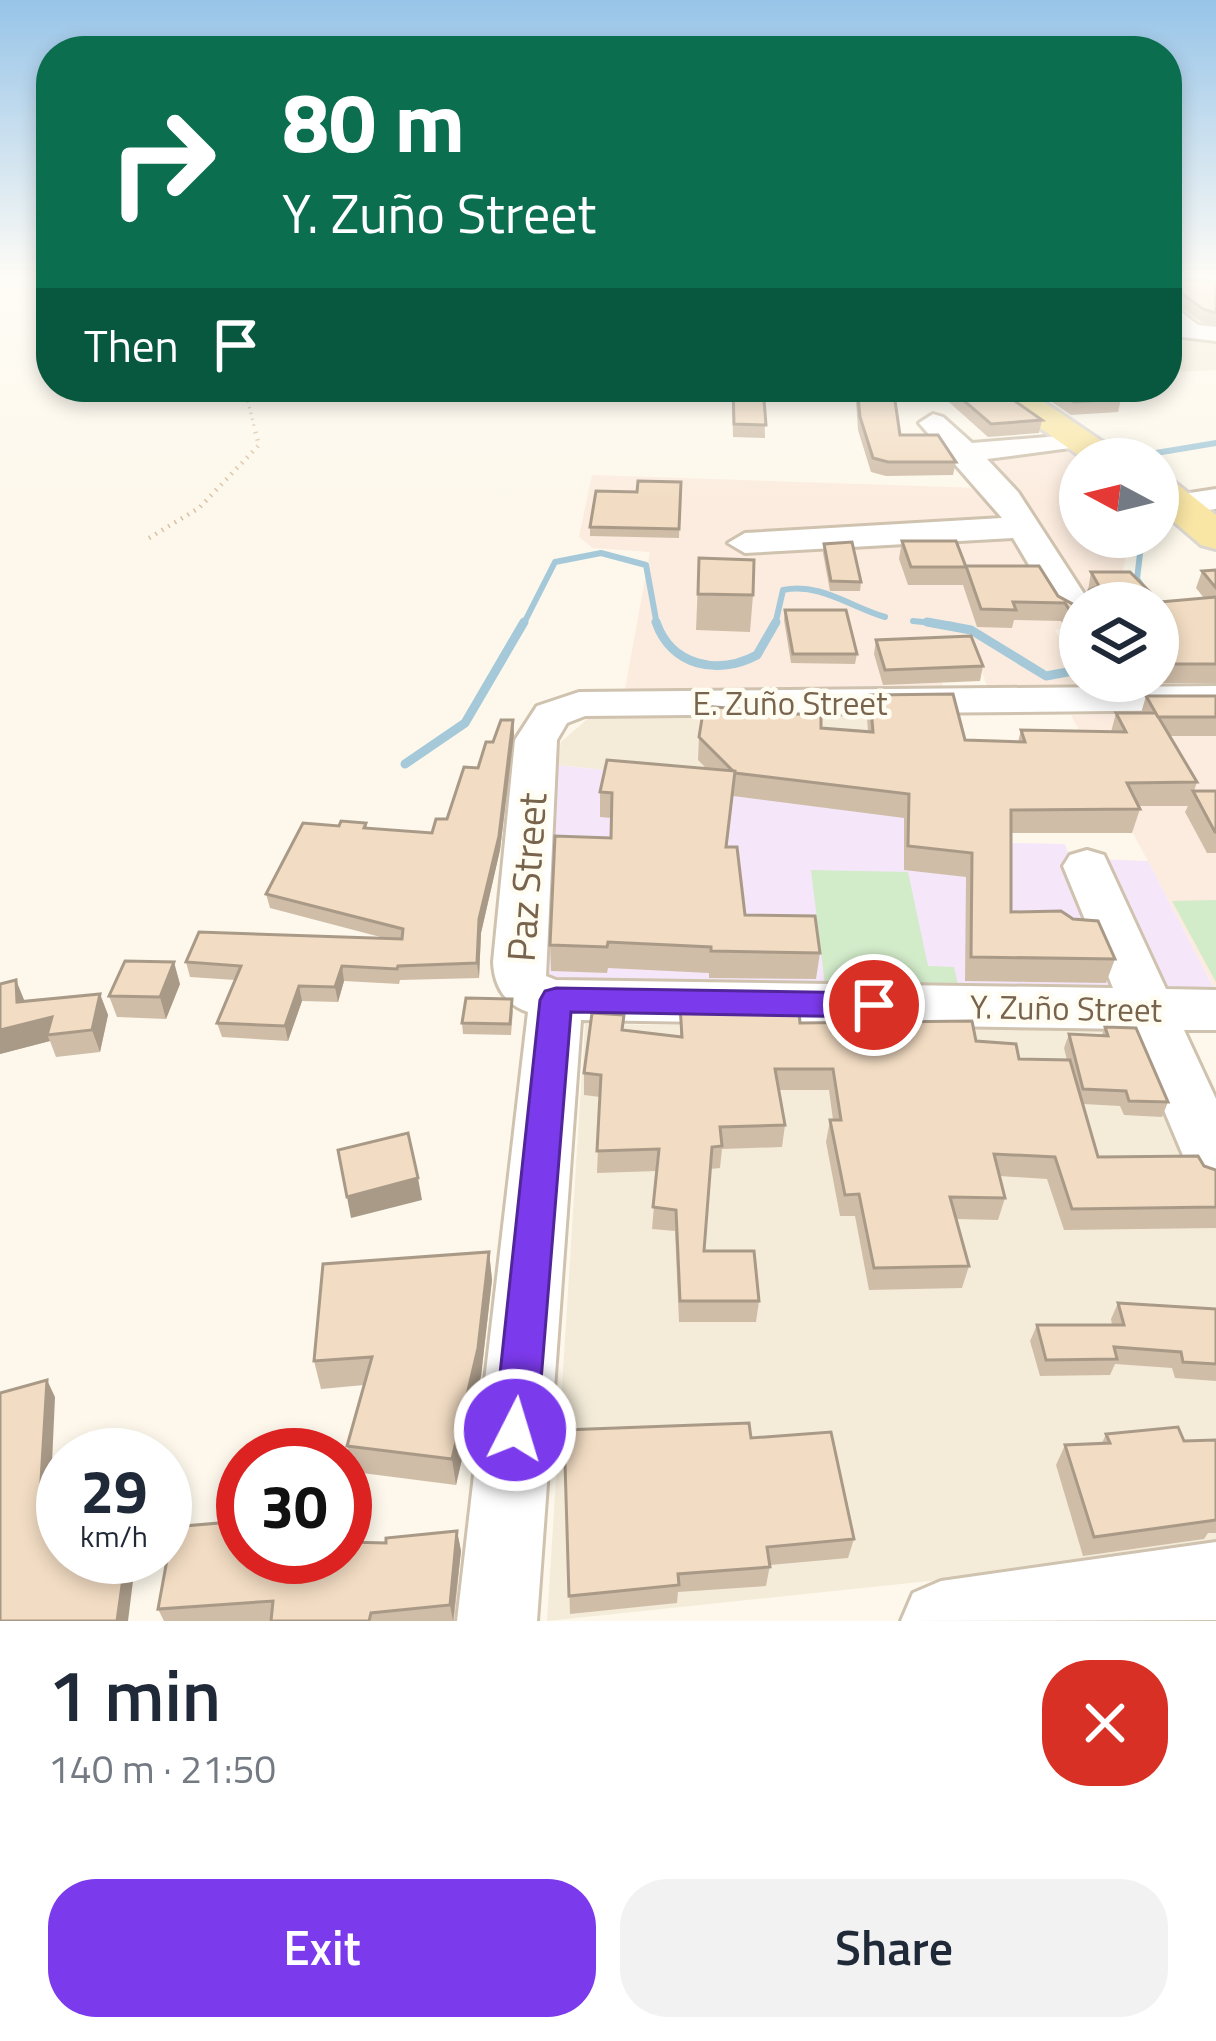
<!DOCTYPE html>
<meta charset="utf-8">
<style>
:root{--surface:#fff;--page:#f2f2f3;--text:#1f2937;--muted:#747a83;--accent:#7c3aed}
body{margin:0;font-family:"Titillium Web",sans-serif;background:var(--page);color:var(--text);height:100vh;display:flex;flex-direction:column;font-size:45px;white-space:nowrap}
*{box-sizing:border-box;margin:0}
p{font-size:39px;color:var(--muted)}
.icon{flex:none;width:66px;height:66px;fill:none;stroke:currentColor;stroke-width:2;stroke-linecap:round;stroke-linejoin:round}
.map{position:relative;height:1621px;overflow:hidden}
.drawer{display:flex;flex-direction:column;background:var(--surface);flex:1}
.drawer>*{flex:none}
.banner{position:absolute;left:36px;top:36px;width:1146px;height:366px;border-radius:48px;box-shadow:0 6px 18px #0003;background:#0b6e4f;color:#fff;overflow:hidden}
.needle{width:78px;rotate:277deg}
.buttons{position:absolute;left:1059px;top:438px;display:grid;gap:24px}
.buttons a{display:grid;place-items:center;width:120px;height:120px;border-radius:50%;background:var(--surface);box-shadow:0 6px 18px #0003;font-size:60px}
.speed{position:absolute;left:36px;top:1428px;display:flex;gap:24px;font-size:60px;font-weight:700;text-align:center}
.speed>*{display:grid;place-content:center;width:156px;height:156px;border-radius:50%;background:var(--surface);box-shadow:0 6px 18px #0003;line-height:1}
.speed small{font-size:30px;font-weight:400}
.speed .limit{border:18px solid #d22;background:#fff;color:#111}
.pin{position:absolute;display:grid;place-items:center;width:102px;height:102px;color:#fff;margin:-51px;border:6px solid #fff;border-radius:50%;box-shadow:0 3px 12px #0007}
.me{position:absolute;width:132px;margin:-66px;rotate:5deg;stroke-linejoin:round;filter:drop-shadow(0 0 9px #0008)}
.turn{display:flex;align-items:center;gap:42px;height:252px;padding:0 48px;font-size:54px}
.turn .icon{width:156px;height:156px;stroke-width:2.5}
.turn b{display:block;font-size:84px;line-height:102px}
.then{display:flex;align-items:center;height:114px;padding:0 48px;background:#0003;gap:24px;font-size:45px}
.round{display:grid;place-items:center;flex:none;width:126px;height:126px;border-radius:48px;background:var(--page)}
.headline{display:flex;align-items:center;justify-content:space-between;height:204px;padding:0 48px}
h1{font-size:72px;font-weight:600;line-height:90px}
.primary-button{display:flex;gap:24px;margin-top:auto;padding:24px 48px}
.primary-button a{flex:1;height:138px;border-radius:48px;background:var(--accent);color:#fff;font-size:48px;font-weight:600;line-height:138px;text-align:center}
.primary-button a+a{background:var(--page);color:var(--text)}
.map>svg:first-child{display:block}
.residential{fill:#f4ecd9}
.commercial{fill:#fcecdf}
.education{fill:#f5e7f9}
.green{fill:#d2ebc9}
.lines{fill:none;stroke-linecap:round;stroke-linejoin:round}
.stream-far1{stroke:#a5c9d9;stroke-width:6}
.stream{stroke:#a5c9d9;stroke-width:9}
.minor-casing{stroke:#cfc2af;stroke-width:6}
.major-casing{stroke:#dcd6d1;stroke-width:6}
.path-far1{stroke:#d8c0a5;stroke-width:3;stroke-dasharray:1.5 4.5;stroke-linecap:butt}
.path{stroke:#d8c0a5;stroke-width:4.5;stroke-dasharray:1.5 6;stroke-linecap:butt}
.minor{fill:#fff;fill-rule:evenodd}
.major{fill:#f9e6a5;fill-rule:evenodd}
.wall{fill:#d0bda8}
.shaded-wall{fill:#a99a88}
.building{fill:#f2dcc3;stroke:#a99a88;stroke-width:3}
.route{fill:#7c3aed;stroke:#51269a;stroke-width:3}
.labels{text-anchor:middle;dominant-baseline:central;stroke-width:9;stroke-linejoin:round;paint-order:stroke}
.street-label{font-size:33px;fill:#78634d;stroke:#fffcf2}
.near-street-label{font-size:39px;fill:#78634d;stroke:#fffcf2}
</style>
<div class="map">
<svg width="1216" height="1621" viewBox="0 0 1216 1621">
<rect width="100%" height="100%" fill="#fdf8eb"/>
<g class="residential">
<polygon points="1167,277 1216,277 1216,370 1173,372 1167,368"/>
<polygon points="800,712 958,714 957,805 556,765 561,742 592,715"/>
<polygon points="585,1024 1144,1030 1216,1213 1216,1551 547,1621"/>
</g>
<g class="commercial">
<polygon points="1065,439 1091,459 1080,459 1080,537 1130,537 1121,579 1080,603 1080,624 1055,630 1086,689 988,689 972,643 927,643 945,691 625,689 650,552 593,548 579,537 592,475 980,488 956,449"/>
<polygon points="1216,712 1216,991 1071,715"/>
</g>
<polygon class="education" points="556,765 1005,811 1010,843 1065,844 1070,858 1148,861 1216,992 569,986 540,974"/>
<g class="green">
<polygon points="811,870 908,872 928,966 954,967 961,998 825,985"/>
<polygon points="1216,900 1216,982 1172,901"/>
</g>
<g class="lines">
<g class="stream-far1">
<polyline points="1138,456 1216,443"/>
<polyline points="1142,537 1137,579 1153,603"/>
<polyline points="913,621 953,625"/>
<polyline points="523,625 555,562 601,553 646,565 657,625"/>
<path d="M775,625L783,590C819,582 851,607 885,617"/>
</g>
<g class="stream">
<path d="M656,622C671,666 718,676 757,655L776,622"/>
<polyline points="927,622 971,630 1046,676 1073,671 1065,641 1080,635"/>
<polyline points="405,764 465,723 524,622"/>
</g>
<defs>
<g id="minor">
<polygon points="1167,277 1216,277 1216,288 1167,287"/>
<polygon points="1167,301 1198,325 1216,327 1216,341 1182,337 1167,322"/>
<polygon points="933,414 943,417 972,443 1085,434 1090,440 1085,446 987,459 1018,492 1090,603 1080,603 1080,624 1057,612 1013,538 745,553 728,543 745,533 1002,518 919,423"/>
<polygon points="1216,489 1216,509 1181,513 1165,503 1170,496"/>
<path d="M1216,686V710L585,716L567,723L557,740L546,976L556,980L1113,988L1063,866L1070,855L1087,850L1104,855L1166,989L1216,990V1030H1184L1216,1099V1191L1195,1184L1130,1029L581,1020L537,1621H457L528,1012C505,1004 494,986 493,962L515,740L537,706L579,692Z"/>
<polygon points="1216,1542 1216,1620 901,1621 913,1593 941,1581"/>
</g>
<g id="major">
<polygon points="982,387 1022,387 1128,459 1084,459"/>
<polygon points="1158,476 1172,480 1216,515 1216,549 1201,545 1158,508"/>
</g>
</defs>
<use href="#minor" class="minor-casing"/>
<use href="#major" class="major-casing"/>
<g class="path-far1">
<polyline points="0,280 11,277"/>
<polyline points="228,387 248,402 255,430"/>
</g>
<polyline class="path" points="149,538 199,508 259,445 254,427"/>
<use href="#minor" class="minor"/>
<use href="#major" class="major"/>
</g>
<g class="wall">
<polygon points="1170,280 1216,281 1216,326 1200,321 1167,297"/>
<polygon points="732,387 791,387 791,391 764,394 765,438 733,437"/>
<polygon points="855,387 893,387 900,435 956,462 953,475 886,476 871,472 858,430"/>
<polygon points="932,387 995,387 1042,420 1039,433 988,437"/>
<polygon points="1030,387 1105,387 1121,399 1118,412 1071,415"/>
<polygon points="681,482 679,538 590,536 590,527 637,492"/>
<polygon points="902,541 966,566 1058,596 1080,608 1080,653 1061,621 1014,620 1012,628 977,627 963,585 908,585 899,559"/>
<polygon points="824,544 861,582 860,591 830,591 823,553"/>
<polygon points="699,558 753,595 750,632 696,630"/>
<polygon points="1216,570 1216,683 1098,683 1097,681 1158,681 1158,603 1086,603 1091,572 1160,602 1204,598 1196,588 1202,571"/>
<polygon points="785,610 857,654 855,664 791,663 784,620"/>
<polygon points="876,640 983,666 980,681 883,685 874,654"/>
<polygon points="870,695 965,740 1018,742 1021,730 1111,732 1116,713 1141,713 1146,696 1216,696 1216,736 1170,736 1197,782 1194,791 1216,791 1216,853 1207,853 1185,812 1188,806 1138,806 1140,809 1132,833 1011,833 1011,912 1115,959 1106,983 965,981 966,877 904,870 904,818 733,796 727,847 745,915 820,953 816,979 709,978 709,973 608,968 607,973 551,971 550,945 611,838 612,818 600,817 600,792 706,768 698,760 699,737 821,728 868,731 867,718"/>
<polygon points="513,720 514,734 500,850 481,933 479,978 400,980 399,984 344,981 338,1002 302,1001 288,1041 222,1037 217,1023 235,980 190,977 186,962 388,939 270,908 266,894 339,826 366,823 367,828 432,833 447,819 493,742"/>
<polygon points="180,984 166,1019 117,1017 109,996"/>
<polygon points="100,994 108,1015 100,1052 56,1057 50,1041 0,1054 25,1001"/>
<polygon points="680,1005 800,1023 976,1041 1019,1059 1067,1060 1064,1048 1069,1034 1102,1035 1105,1027 1168,1102 1162,1117 1124,1115 1120,1106 1083,1104 1098,1157 1204,1166 1216,1170 1216,1228 1064,1230 1047,1179 1000,1176 1005,1198 998,1220 956,1219 969,1266 962,1288 869,1290 855,1216 840,1216 826,1142 830,1120 833,1120 829,1090 779,1090 785,1125 782,1147 722,1149 720,1168 710,1169 704,1251 759,1301 756,1322 679,1322 675,1231 652,1229 657,1171 597,1173 600,1097 584,1095 584,1073 624,1030 680,1037"/>
<polygon points="513,1010 511,1035 463,1034 462,1023"/>
<polygon points="489,1252 492,1280 481,1376 456,1485 354,1472 347,1446 364,1385 321,1389 314,1361"/>
<polygon points="1118,1303 1216,1309 1216,1381 1175,1378 1172,1368 1115,1364 1110,1375 1040,1376 1030,1341 1037,1325 1112,1325 1111,1319"/>
<polygon points="564,1430 751,1438 854,1539 848,1558 770,1565 766,1586 678,1592 677,1603 570,1614"/>
<polygon points="1106,1434 1184,1441 1216,1440 1216,1533 1208,1533 1204,1539 1083,1556 1056,1465 1065,1445 1102,1443"/>
<polygon points="457,1531 461,1551 454,1621 164,1621 158,1609 243,1557 273,1557 272,1565 333,1560 386,1543"/>
</g>
<g class="shaded-wall">
<polygon points="762,387 791,387 791,391 762,394"/>
<polygon points="513,720 514,734 500,850 481,933 479,978 477,963 479,919"/>
<polygon points="174,962 180,984 166,1019 160,997"/>
<polygon points="342,966 344,981 338,1002 335,987"/>
<polygon points="16,980 25,1002 52,1017 47,1035 50,1041 0,1054 0,1030 17,1002"/>
<polygon points="299,986 302,1001 288,1041 285,1026"/>
<polygon points="100,994 108,1015 100,1052 92,1030"/>
<polygon points="418,1178 422,1200 351,1218 347,1197"/>
<polygon points="489,1252 492,1280 481,1376 456,1485 452,1459"/>
<polygon points="47,1380 55,1397 49,1530 39,1514"/>
<polygon points="457,1531 461,1551 453,1621 450,1605"/>
<polygon points="126,1557 136,1557 128,1621 117,1621"/>
<polygon points="263,1557 273,1557 269,1585 261,1566"/>
</g>
<g class="building">
<polygon points="1167,277 1169,277 1170,280 1216,281 1216,313 1203,309 1170,285 1167,295"/>
<polygon points="733,387 763,387 766,425 734,424"/>
<polygon points="857,387 893,387 900,435 938,435 956,462 888,462 873,458 860,417"/>
<polygon points="948,387 995,387 1042,420 991,424"/>
<polygon points="1052,387 1105,387 1121,399 1074,402"/>
<polygon points="638,481 681,482 679,529 590,527 596,491 637,492"/>
<polygon points="902,541 956,541 966,567 911,567"/>
<polygon points="852,542 861,582 831,581 824,544"/>
<polygon points="699,558 754,560 753,595 698,594"/>
<polygon points="966,566 1039,566 1058,596 1080,608 1080,627 1065,603 1013,602 1016,610 981,609"/>
<polygon points="1216,570 1216,588 1202,571"/>
<polygon points="1091,572 1130,572 1160,602 1216,597 1216,664 1158,664 1158,603 1087,603 1089,590 1099,586"/>
<polygon points="785,610 846,610 857,654 793,654"/>
<polygon points="971,636 983,666 885,670 876,640"/>
<polygon points="953,694 965,740 1025,742 1021,730 1126,732 1116,713 1156,713 1197,782 1127,783 1140,809 1011,810 1011,912 1061,911 1073,919 1098,921 1115,959 971,957 972,853 908,846 909,794 735,773 699,737 704,706 821,716 821,728 873,732 870,695"/>
<polygon points="1146,696 1216,696 1216,717 1158,717"/>
<polygon points="501,720 513,720 499,836 479,919 477,963 398,966 397,969 342,966 335,987 299,986 285,1026 217,1023 241,966 186,962 199,932 402,939 403,929 266,894 303,823 339,826 341,821 366,823 364,828 432,833 436,819 447,819 464,767 478,768 486,742 493,742"/>
<polygon points="607,760 735,771 726,847 737,847 745,915 815,916 820,953 711,951 711,947 608,942 607,947 550,945 555,836 611,838 612,793 600,792"/>
<polygon points="1193,791 1216,791 1216,832 1215,832"/>
<polygon points="125,961 174,962 160,997 109,996"/>
<polygon points="16,980 17,1002 100,994 92,1030 47,1035 52,1017 0,1030 0,984"/>
<polygon points="466,998 512,999 510,1024 462,1023"/>
<polygon points="680,1005 799,1012 800,1023 972,1021 976,1041 1016,1044 1019,1059 1070,1060 1098,1157 1198,1156 1204,1166 1216,1170 1216,1207 1072,1209 1055,1157 994,1154 1005,1198 950,1197 969,1266 874,1268 859,1194 845,1195 830,1120 841,1120 833,1069 775,1069 785,1125 720,1127 722,1146 712,1147 704,1251 754,1251 759,1301 680,1301 676,1210 653,1207 659,1149 597,1151 601,1075 584,1073 592,1013 624,1015 622,1030 682,1037"/>
<polygon points="1105,1027 1136,1028 1168,1102 1129,1101 1126,1091 1083,1089 1069,1034 1108,1036"/>
<polygon points="408,1133 418,1178 347,1197 338,1150"/>
<polygon points="489,1252 478,1348 452,1459 347,1446 372,1357 314,1361 323,1264"/>
<polygon points="1118,1303 1216,1309 1216,1364 1183,1362 1181,1352 1114,1347 1117,1359 1046,1360 1037,1325 1124,1325"/>
<polygon points="47,1380 39,1514 63,1511 63,1557 126,1557 117,1621 0,1621 0,1393"/>
<polygon points="749,1423 751,1438 831,1432 854,1539 767,1547 770,1567 678,1574 679,1585 569,1596 564,1430"/>
<polygon points="1178,1427 1184,1441 1216,1440 1216,1520 1094,1537 1065,1445 1110,1443 1106,1434"/>
<polygon points="243,1521 243,1557 263,1557 261,1566 333,1560 334,1557 345,1557 345,1542 386,1543 386,1538 457,1531 450,1605 371,1613 369,1621 271,1621 273,1601 158,1609 173,1527"/>
</g>
<linearGradient id="sky" x2="0" y2="1"><stop stop-color="#97c4e8"/><stop offset="0.55" stop-color="#fefcf6"/><stop offset="1" stop-color="#fefcf6" stop-opacity="0"/></linearGradient>
<rect width="1216" height="504" fill="url(#sky)"/>
<polygon class="route" points="556,988 874,993 886,996 890,1005 886,1014 874,1017 571,1012 537,1430 531,1445 515,1451 500,1445 494,1430 540,1000 545,991"/>
<g class="labels">
<g class="street-label">
<text x="790" y="703">E. Zuño Street</text>
<text transform="translate(1066 1008) rotate(1)">Y. Zuño Street</text>
</g>
<g class="near-street-label">
<text transform="translate(526 877) rotate(-86)">Paz Street</text>
</g>
</g>
</svg>
<div class="buttons">
<a><svg class="needle" viewBox="-14 -14 28 28"><path d="M0-13l5 13h-10z" fill="#e53935"/><path d="M0 13l5-13h-10z" fill="#747a83"/></svg></a>
<a><svg class="icon" aria-label="layers" viewBox="0 0 24 24"><path d="M12 4l9 5-9 5-9-5zM3 14l9 5 9-5"/></svg></a>
</div>
<div class="speed"><div>29<small>km/h</small></div><div class="limit">30</div></div>
<div class="pin" style="left:874px;top:1005px;background:#d93025"><svg class="icon" aria-label="arrive" viewBox="0 0 24 24"><path d="M6 21V4h12l-3 4 3 4H6"/></svg></div>
<svg class="me" style="left:515px;top:1430px" viewBox="-20 -20 40 40"><circle r="17" fill="#7c3aed" stroke="#fff" stroke-width="3"/><path d="M0-11L8 9 0 5-8 9z" fill="#fff"/></svg>
<div class="banner">
<div class="turn"><svg class="icon" aria-label="right" viewBox="0 0 24 24"><path d="M7 20v-9h11M14 6l5 5-5 5"/></svg><div><b>80 m</b>Y. Zuño Street</div></div>
<div class="then">Then<svg class="icon" aria-label="arrive" viewBox="0 0 24 24"><path d="M6 21V4h12l-3 4 3 4H6"/></svg></div>
</div>
</div>
<section class="drawer">
<div class="headline"><div><h1>1 min</h1><p>140 m · 21:50</p></div><a class="round" style="background:#d93025;color:#fff"><svg class="icon" aria-label="close" viewBox="0 0 24 24"><path d="M6 6l12 12M18 6L6 18"/></svg></a></div>
<div class="primary-button"><a>Exit</a><a>Share</a></div>
</section>
